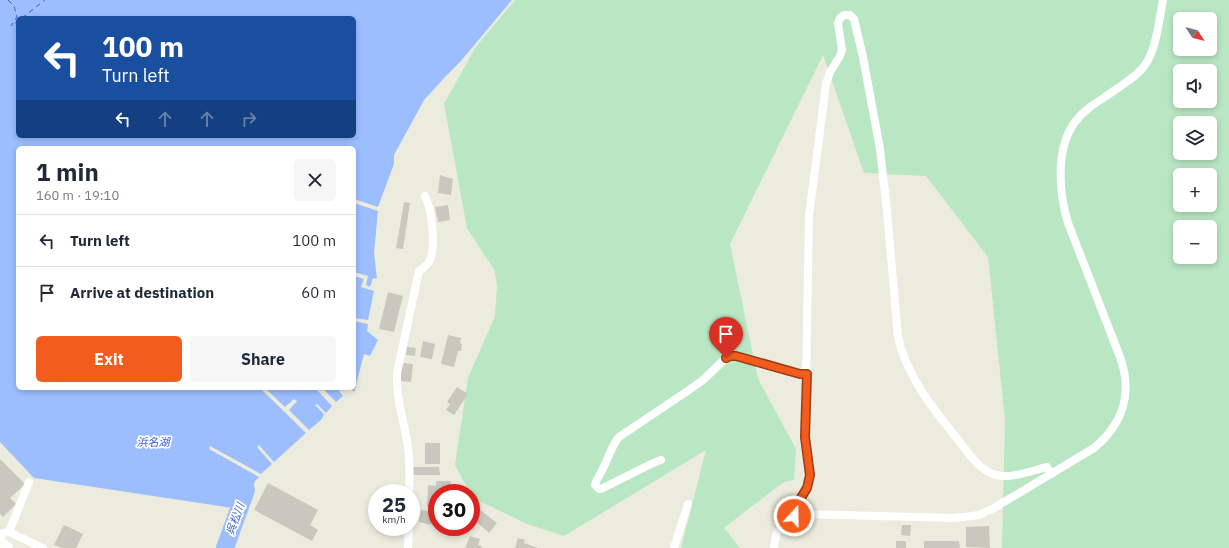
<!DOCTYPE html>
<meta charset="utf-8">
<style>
:root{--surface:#fff;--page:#f6f6f7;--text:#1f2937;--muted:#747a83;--line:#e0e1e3;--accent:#f25d1e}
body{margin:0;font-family:"IBM Plex Sans","Noto Sans JP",sans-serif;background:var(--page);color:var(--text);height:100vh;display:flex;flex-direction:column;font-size:15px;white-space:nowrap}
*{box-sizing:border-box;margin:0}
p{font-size:13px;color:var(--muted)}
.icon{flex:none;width:22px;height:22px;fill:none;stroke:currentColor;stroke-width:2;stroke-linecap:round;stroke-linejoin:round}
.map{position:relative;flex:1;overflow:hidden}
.side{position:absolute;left:16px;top:146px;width:340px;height:244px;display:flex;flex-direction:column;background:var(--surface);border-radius:6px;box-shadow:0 2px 6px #0003}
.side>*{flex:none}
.guide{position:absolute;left:16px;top:16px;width:340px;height:122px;border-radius:6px;box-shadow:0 2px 6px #0003;background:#1a4fa0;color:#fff;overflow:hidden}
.needle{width:26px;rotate:126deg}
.buttons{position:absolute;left:1173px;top:12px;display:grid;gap:8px}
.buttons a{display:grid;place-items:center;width:44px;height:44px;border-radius:6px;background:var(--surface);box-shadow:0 2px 6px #0003;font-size:20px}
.speed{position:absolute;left:368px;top:484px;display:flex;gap:8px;font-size:20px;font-weight:700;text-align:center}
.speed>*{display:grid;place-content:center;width:52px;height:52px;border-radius:50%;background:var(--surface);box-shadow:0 2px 6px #0003;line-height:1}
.speed small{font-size:10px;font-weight:400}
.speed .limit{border:6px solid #d22;background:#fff;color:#111}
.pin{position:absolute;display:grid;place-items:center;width:34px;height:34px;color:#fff;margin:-41px -17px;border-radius:50% 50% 50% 0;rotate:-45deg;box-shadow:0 0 4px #0007}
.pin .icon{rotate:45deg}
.me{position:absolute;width:44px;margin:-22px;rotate:21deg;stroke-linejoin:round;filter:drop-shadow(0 0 3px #0008)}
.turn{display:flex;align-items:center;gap:14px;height:84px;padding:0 20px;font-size:18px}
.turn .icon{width:52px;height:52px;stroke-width:2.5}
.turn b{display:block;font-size:28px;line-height:34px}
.lanes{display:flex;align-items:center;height:38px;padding:0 20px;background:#0003;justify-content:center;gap:20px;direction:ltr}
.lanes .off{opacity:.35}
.round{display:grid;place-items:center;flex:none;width:42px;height:42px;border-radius:6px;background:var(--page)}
.head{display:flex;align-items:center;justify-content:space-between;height:68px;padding:0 20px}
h1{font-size:24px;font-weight:700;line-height:30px}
.button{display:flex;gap:8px;margin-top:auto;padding:8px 20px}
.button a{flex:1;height:46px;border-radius:6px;background:var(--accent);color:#fff;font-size:16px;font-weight:700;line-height:46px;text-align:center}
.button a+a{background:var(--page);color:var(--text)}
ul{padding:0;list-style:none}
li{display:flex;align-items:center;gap:12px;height:52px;padding:0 20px;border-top:1px solid var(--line)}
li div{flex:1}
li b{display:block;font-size:15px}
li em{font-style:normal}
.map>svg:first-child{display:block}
.green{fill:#b9e6c3;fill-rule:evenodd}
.water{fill:#9cbeff;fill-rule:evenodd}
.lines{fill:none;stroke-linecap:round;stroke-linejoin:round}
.river{stroke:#9cbeff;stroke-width:18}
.ferry{stroke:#395fc8;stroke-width:1;stroke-dasharray:5 4;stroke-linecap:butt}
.building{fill:#c9c8be}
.street{stroke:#fff;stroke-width:8}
.secondary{stroke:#fff;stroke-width:12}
.route-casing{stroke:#9d3c14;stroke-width:10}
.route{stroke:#f25d1e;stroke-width:7}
.labels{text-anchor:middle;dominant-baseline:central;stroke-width:3.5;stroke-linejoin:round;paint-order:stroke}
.water-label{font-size:11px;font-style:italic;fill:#395fc8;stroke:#fff}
</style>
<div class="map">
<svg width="1229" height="548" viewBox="0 0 1229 548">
<rect width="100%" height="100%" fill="#ececde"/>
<path class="green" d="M515,0H1229V548H1002L1005,420L988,257L926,176L864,173L823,55L730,244L758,379L796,449L794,480L785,482L778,486L724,528L740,548H681L706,450L564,536L527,524L473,498L455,465L468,378L495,316L497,288L495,271L467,228L444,104L475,48ZM1180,19H1210V49H1180ZM1180,71H1210V101H1180ZM1180,123H1210V153H1180ZM1180,175H1210V205H1180ZM1180,227H1210V257H1180Z"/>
<g class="water">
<path d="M0,0H512L460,62L446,76L424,100L394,155V164L378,207L354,199V148H18V388H260L306,433L274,462L259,445L257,447L272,464L261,474L210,446L209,449L259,477L255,481L246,510L34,478L0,442ZM18,18H354V136H18Z"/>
<polygon points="354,203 378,211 374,253 377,279 373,278 370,287 366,285 368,276 354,272"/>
<polygon points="354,276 364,279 361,287 374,291 368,320 354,318"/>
<polygon points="354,321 368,324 367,331 378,340 370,356 364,354 354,392 350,388 354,388"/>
<polygon points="269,388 315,388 332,406 326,413 317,404 315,405 324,414 322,419 309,430 289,410 297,401 294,399 285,407 267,390"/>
<polygon points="322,388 342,388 339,391 343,396 336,402"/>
</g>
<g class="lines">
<polyline class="river" points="225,548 246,490 243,488"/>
<g class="ferry">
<polyline points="8,0 14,6 17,17 11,26 18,21"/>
<polyline points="22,18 45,0"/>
</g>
</g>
<g class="building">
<polygon points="440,175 453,179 451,195 438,193"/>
<polygon points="404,202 410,203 403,249 396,248"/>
<polygon points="448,205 450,220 438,222 435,207"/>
<polygon points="388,292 403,296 394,332 379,329"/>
<polygon points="448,335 461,338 460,343 462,344 461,351 458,351 454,367 441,364"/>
<polygon points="423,341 435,344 432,359 420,357"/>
<polygon points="407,347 416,348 415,356 406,355"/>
<polygon points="402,363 413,364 411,382 400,381"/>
<polygon points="457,387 468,394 454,415 446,410 450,404 447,402"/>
<rect x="425" y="443" width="15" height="21"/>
<polygon points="0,459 25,484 10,498 16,504 3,517 0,514"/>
<polygon points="412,467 439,467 440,475 412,475"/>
<polygon points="436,481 451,481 450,491 448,491 448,493 437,493 437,508 427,507 428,485 436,486"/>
<polygon points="268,483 318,510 310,525 318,530 312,541 254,510"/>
<polygon points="478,508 497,523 489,533 471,517"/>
<polygon points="421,510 434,512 431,525 419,522"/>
<polygon points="64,525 83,534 76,548 62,548 54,545"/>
<polygon points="902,525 911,525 910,536 901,535"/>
<polygon points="989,526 990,548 966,547 966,527"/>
<polygon points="470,536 480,539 478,545 482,546 481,548 465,548"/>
<polygon points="518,538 525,540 524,543 538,548 515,548"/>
<rect x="896" y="541" width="10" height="7"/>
<polygon points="924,541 959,541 960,548 924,548"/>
</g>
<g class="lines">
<g class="street">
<path d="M661,460L653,463L601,489H599L595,485C596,479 601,474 603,468C609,458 611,446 619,437L689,390L703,380L726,358L731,356H736L800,374H807"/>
<path d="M409,493C410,477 410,462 408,447C404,422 396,399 397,373L419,271C423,268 428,265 430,260C436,245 432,210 425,196"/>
<path d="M795,515L794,509L804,494L809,482L810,468L805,437L809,216L826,84L830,72L840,56L842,50L838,23L840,18L844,15H850L854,19L863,57L880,149L887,211L898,337C907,377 933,409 959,441C968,453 978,468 993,474C1010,480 1030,471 1047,467L1051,474"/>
<polyline points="9,532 29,482"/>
<polyline points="0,537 3,533 9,532 43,548"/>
<polyline points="408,548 409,527"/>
<polyline points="674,548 688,504"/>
<path d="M774,548C775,531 783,519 800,514L955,518L979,515L994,508L1094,448C1123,424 1133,393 1120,357L1068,223C1059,193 1055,149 1075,122C1083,111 1094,104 1105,97C1118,87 1136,78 1145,65C1157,48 1159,19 1163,0"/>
</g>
<polyline class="secondary" points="0,542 7,548"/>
</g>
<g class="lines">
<defs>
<polyline id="route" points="726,358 730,356 736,356 800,374 807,374 805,437 810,475 807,488 794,509 795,515 794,516"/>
</defs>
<use href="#route" class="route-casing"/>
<use href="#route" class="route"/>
</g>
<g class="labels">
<g class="water-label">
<text x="153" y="442">浜名湖</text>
<text transform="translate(235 519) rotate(-70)">呉松川</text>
</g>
</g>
</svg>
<div class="buttons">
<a><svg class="needle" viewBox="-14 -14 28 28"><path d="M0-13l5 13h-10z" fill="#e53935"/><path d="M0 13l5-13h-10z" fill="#747a83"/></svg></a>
<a><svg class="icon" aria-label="sound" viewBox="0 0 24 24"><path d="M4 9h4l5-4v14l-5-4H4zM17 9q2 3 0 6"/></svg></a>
<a><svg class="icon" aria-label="layers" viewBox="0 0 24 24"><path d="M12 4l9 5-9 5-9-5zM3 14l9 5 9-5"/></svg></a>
<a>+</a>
<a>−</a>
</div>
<div class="speed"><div>25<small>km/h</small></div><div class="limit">30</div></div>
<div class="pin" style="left:726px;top:358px;background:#d93025"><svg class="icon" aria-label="arrive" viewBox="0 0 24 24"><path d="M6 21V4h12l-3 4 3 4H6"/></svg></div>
<svg class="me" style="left:794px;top:516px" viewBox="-20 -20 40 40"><circle r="17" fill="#f25d1e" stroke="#fff" stroke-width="3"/><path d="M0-11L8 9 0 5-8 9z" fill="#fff"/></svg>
<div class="guide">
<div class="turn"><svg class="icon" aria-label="left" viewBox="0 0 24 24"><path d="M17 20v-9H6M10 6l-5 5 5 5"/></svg><div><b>100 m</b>Turn left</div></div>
<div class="lanes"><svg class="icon" aria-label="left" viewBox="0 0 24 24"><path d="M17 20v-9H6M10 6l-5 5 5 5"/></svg><svg class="icon off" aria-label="ahead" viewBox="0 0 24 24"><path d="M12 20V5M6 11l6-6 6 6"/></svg><svg class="icon off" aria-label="ahead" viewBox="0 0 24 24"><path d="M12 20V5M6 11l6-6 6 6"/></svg><svg class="icon off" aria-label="right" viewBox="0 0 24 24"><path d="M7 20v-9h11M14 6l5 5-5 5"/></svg></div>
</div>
<section class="side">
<div class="head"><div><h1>1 min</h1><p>160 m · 19:10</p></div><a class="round"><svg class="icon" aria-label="close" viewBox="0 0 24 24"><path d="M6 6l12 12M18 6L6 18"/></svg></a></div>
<ul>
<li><svg class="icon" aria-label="left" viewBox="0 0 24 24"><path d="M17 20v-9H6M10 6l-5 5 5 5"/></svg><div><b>Turn left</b></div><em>100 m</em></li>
<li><svg class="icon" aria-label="arrive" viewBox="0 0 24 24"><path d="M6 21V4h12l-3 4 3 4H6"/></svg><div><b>Arrive at destination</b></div><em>60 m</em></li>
</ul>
<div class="button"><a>Exit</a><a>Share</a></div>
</section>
</div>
